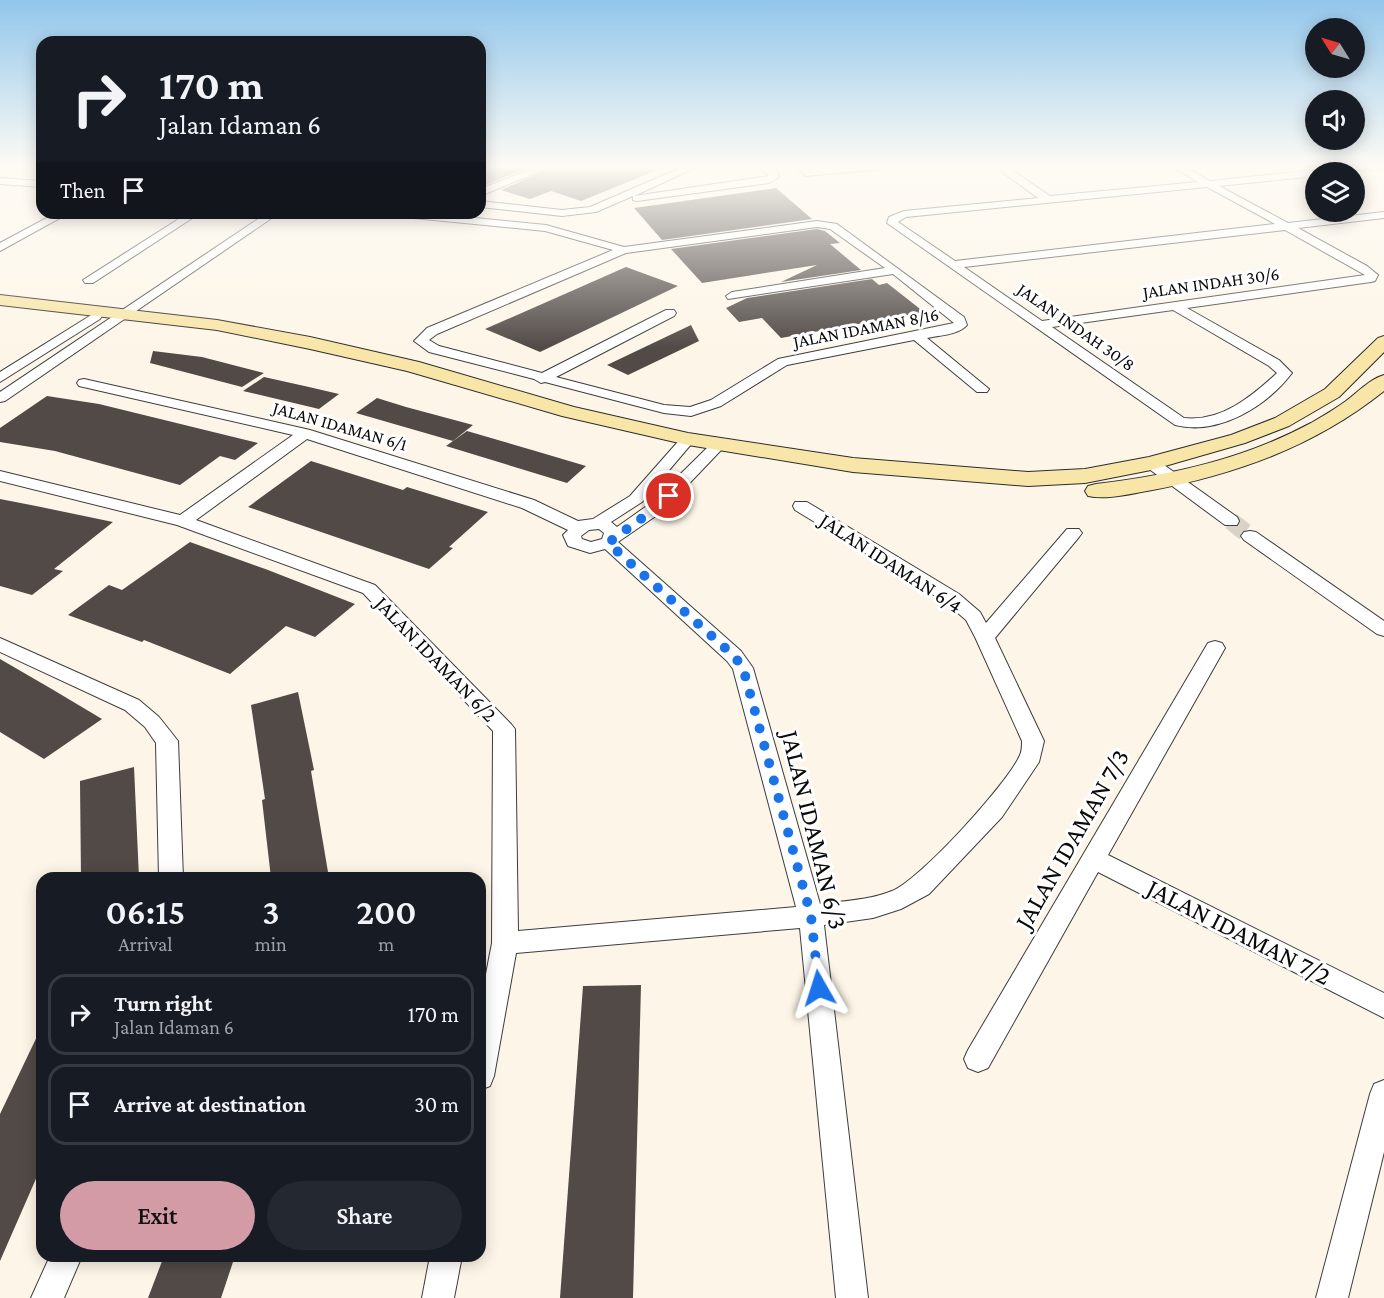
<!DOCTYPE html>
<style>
:root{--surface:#171b24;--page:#242831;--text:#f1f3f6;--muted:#9ea1a6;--line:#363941;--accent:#d29ba6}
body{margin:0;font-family:"Crimson Pro",serif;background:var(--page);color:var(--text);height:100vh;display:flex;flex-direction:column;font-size:22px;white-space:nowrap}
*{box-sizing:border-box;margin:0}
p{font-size:20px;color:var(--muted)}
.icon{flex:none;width:33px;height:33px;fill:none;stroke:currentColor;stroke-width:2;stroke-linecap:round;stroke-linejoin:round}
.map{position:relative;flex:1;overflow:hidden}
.sheet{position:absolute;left:36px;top:872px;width:450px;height:390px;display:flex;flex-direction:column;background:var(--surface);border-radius:18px;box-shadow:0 3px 15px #0003}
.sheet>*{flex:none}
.banner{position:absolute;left:36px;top:36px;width:450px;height:183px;border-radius:18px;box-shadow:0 3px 15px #0003;background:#171b24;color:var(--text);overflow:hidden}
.needle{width:39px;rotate:307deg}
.fabs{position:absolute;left:1305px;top:18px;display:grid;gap:12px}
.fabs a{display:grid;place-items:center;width:60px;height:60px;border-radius:50%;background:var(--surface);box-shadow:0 3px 15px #0003;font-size:30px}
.pin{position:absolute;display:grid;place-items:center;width:51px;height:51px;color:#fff;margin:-26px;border:3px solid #fff;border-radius:50%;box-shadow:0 2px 6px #0007}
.me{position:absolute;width:66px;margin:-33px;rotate:354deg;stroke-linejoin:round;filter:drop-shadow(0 0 4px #0008)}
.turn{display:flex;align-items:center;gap:21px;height:126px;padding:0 24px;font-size:27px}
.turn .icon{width:78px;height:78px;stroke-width:2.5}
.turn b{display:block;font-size:42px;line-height:51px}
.then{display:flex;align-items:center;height:57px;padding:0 24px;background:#0003;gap:12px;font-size:22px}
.eta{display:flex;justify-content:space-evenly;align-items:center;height:102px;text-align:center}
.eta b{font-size:36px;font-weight:600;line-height:42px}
.primary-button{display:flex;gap:12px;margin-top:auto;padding:12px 24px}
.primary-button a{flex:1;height:69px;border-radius:36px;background:var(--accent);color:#111;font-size:24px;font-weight:600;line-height:69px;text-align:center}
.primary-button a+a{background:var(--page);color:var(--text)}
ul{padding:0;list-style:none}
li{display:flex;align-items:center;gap:18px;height:81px;margin:0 12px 9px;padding:0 12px;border:3px solid var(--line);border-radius:18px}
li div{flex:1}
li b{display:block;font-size:22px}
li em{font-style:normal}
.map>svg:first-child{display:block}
.building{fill:#514a47}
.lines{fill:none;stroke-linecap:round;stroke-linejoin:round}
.street-tunnel{stroke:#d9d3c7;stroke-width:18;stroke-dasharray:18 9;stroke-linecap:butt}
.street-casing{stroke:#3d3d3d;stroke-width:2}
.secondary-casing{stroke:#2c2c2c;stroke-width:2}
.street{fill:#fff;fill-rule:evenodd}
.secondary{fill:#f8e5a8;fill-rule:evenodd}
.route{stroke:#1a73e8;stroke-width:10;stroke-dasharray:0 18}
.labels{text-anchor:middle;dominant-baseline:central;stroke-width:6;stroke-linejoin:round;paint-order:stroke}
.far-street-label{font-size:18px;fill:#0a0a0a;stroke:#fff}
.street-label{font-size:21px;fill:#0a0a0a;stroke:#fff}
.near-street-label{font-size:26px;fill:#0a0a0a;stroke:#fff}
</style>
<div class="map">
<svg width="1384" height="1298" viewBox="0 0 1384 1298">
<rect width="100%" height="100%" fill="#fdf6e8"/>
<g class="building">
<polygon points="497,166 532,166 485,185 480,183 480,172"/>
<polygon points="555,166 665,166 665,167 581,201 551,191 530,199 501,190"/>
<polygon points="776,188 812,219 662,240 634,208"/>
<polygon points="817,229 825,231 840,243 830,244 861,270 781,282 817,265 702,283 671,249"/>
<polygon points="626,267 678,286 540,352 485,329"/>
<polygon points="872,279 879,285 887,283 924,312 781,338 762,318 739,322 726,308 747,298"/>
<polygon points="691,325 699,341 628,375 607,365"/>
<polygon points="153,351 202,357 264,373 242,387 150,363"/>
<polygon points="264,377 309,387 339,394 319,409 243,391"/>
<polygon points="47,396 99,404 258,443 235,460 220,456 180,485 55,451 0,442 0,428"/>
<polygon points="377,398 406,407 473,425 453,441 356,413"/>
<polygon points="467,431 532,450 586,466 567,483 446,446"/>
<polygon points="311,461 403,490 407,487 488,512 449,547 453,548 429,569 248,507"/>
<polygon points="0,499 36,506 113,522 54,569 63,571 32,595 0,586"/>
<polygon points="190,542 268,570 355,604 315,637 286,626 230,674 144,640 142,642 68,615 109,585 122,590"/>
<polygon points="0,659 50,688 102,719 44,759 0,732"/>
<polygon points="298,692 314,770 311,771 329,878 271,878 262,800 265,799 251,705"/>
<polygon points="134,767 139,878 81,878 80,781"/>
<polygon points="641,985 633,1298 560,1298 583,986"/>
<polygon points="42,1026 42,1165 0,1261 0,1114"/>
<polygon points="164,1256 235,1256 221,1298 148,1298"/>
</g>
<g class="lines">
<polyline class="street-tunnel" points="1231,521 1250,536"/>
<defs>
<g id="street">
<polygon points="539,166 553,166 480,196 480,189"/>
<polygon points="685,166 699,166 634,196 769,176 758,166 770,166 777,171 779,177 769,183 637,201 633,200 633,196 596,212 562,216 480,207 480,201 562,210 590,207"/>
<polygon points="793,166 804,166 808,170 887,166 882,169 806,176"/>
<path d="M994,166H1006L1050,196L1198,182L1171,166H1183L1210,181L1352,166H1384V169L1316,172V176L1219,186L1288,223L1384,212V218L1298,228L1367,266L1378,275L1375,281L1371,282L1187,308L1279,360L1292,373C1266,407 1218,436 1175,425L887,223L889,217L904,211L1038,198ZM1207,187L1275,224L955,261L898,222L906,217ZM1285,230L1365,275L1042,321L964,267ZM1173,310L1269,366L1277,373C1251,397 1221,422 1184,418L1052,327Z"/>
<polygon points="0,178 42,181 42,187 0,184"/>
<polygon points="56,213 69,213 0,251 0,243"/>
<polygon points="188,213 200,213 93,283 85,283 83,280"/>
<polygon points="267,213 279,213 5,401 0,402 0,392"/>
<path d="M388,213H426L546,225L624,247L817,221L837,224L964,317L967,325C958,335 941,335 927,338L989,389L987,392H977L914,340L787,365L721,406L691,416L664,413L545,382L541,383L534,379L429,352L414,341L427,328L613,250L545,231L393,216ZM817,227L830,229L885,268L732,292L726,296L728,299L893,274L954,323L778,359L711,400L690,407L664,405L556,377L674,316L676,313L674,310H666L542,373L439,346L429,340L437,334L626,253Z"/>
<polygon points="96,312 100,313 102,316 100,319 0,382 0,372"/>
<path d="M84,379L310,430L534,500L578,521L593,519L630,496L683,436H693L696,439L693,442L642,502L611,522L617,527L651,503L714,441H724L727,444L724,447L663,511L618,542L741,651L753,668L820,904C844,901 870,900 892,891C919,881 1009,782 1020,755C1022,751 1022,745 1022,741L975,637L966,620L945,602L795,510L793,506L795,502H807L959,594L980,612L986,623L1067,529H1079L1082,533L1079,537L995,638L1044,741L1039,762L1002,817L929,894L901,909L873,918L824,925L868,1298H836L800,928L516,953L494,1076L490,1086L480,1090V1005L492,943L493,731L363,593L177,525L0,481V471L180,515L293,435L79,386L77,383L79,380ZM307,439L522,508L568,530L563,535L568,546L590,553L605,549L727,661L733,669L796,907L518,931L515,729L511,724L375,585L196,520ZM599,529L604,533L602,539L591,542L582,539L581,536L589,530Z"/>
<polygon points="1151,458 1157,460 1237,517 1239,521 1237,525 1225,525 1145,466 1143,463"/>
<polygon points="1250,531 1256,532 1384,621 1384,636 1377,634 1244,540 1241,536 1244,532"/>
<polygon points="0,638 139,700 159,717 178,741 183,878 159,878 156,743 145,727 125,710 0,652"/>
<polygon points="1215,641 1222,643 1225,648 1108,855 1384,993 1384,1018 1098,872 988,1068 978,1072 968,1068 964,1059 968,1050 1205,648 1208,643"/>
<polygon points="1384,1080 1384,1152 1348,1298 1316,1298 1370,1094 1374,1084"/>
<polygon points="50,1256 82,1256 64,1298 31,1298"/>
<polygon points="430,1256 462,1256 454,1298 422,1298"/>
</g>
<g id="secondary">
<polygon points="0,295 217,320 310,337 419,362 574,407 688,433 853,458 1028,472 1085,469 1149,457 1231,435 1275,418 1325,389 1378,338 1384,336 1384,352 1339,397 1289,426 1245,443 1151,470 1085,483 1028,486 853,472 688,445 562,416 407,371 310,349 217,330 0,305"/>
<path d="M1384,375V391C1314,447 1234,475 1147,491C1129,494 1106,500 1088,496L1085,491L1088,486L1096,484C1172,475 1244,459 1311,423C1323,416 1335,409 1346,401C1358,392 1370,379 1384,375Z"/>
</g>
</defs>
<use href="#street" class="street-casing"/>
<use href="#secondary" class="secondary-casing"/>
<use href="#street" class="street"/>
<use href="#secondary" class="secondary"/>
</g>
<linearGradient id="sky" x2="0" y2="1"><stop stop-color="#92c6eb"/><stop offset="0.48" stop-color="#fefbf5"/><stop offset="1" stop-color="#fefbf5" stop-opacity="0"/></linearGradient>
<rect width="1384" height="348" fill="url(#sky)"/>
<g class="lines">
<polyline class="route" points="669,496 657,507 608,543 734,656 743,668 811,916 819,988"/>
</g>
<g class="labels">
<g class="far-street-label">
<text transform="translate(1211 283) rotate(-8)">JALAN INDAH 30/6</text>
<text transform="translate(1076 327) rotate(35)">JALAN INDAH 30/8</text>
<text transform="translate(866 328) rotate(-11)">JALAN IDAMAN 8/16</text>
<text transform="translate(340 426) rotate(16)">JALAN IDAMAN 6/1</text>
</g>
<g class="street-label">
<text transform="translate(891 563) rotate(33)">JALAN IDAMAN 6/4</text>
<text transform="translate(436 659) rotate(46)">JALAN IDAMAN 6/2</text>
</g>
<g class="near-street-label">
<text transform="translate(814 830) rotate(76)">JALAN IDAMAN 6/3</text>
<text transform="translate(1072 839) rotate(-60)">JALAN IDAMAN 7/3</text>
<text transform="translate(1239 932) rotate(27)">JALAN IDAMAN 7/2</text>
</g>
</g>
</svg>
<div class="fabs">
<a><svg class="needle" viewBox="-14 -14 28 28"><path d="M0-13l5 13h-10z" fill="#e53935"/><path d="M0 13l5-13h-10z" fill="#9ea1a6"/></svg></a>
<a><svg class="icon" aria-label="sound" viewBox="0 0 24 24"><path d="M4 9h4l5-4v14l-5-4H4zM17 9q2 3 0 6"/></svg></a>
<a><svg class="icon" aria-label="layers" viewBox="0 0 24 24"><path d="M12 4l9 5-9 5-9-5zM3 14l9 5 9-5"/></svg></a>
</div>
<div class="pin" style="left:669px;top:496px;background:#d93025"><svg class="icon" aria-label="arrive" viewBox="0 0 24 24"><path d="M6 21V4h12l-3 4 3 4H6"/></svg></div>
<svg class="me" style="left:819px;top:988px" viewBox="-20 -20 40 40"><path d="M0-17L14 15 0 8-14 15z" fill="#1a73e8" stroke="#fff" stroke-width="4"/></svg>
<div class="banner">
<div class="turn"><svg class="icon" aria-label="right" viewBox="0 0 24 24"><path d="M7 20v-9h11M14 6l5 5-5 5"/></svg><div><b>170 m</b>Jalan Idaman 6</div></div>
<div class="then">Then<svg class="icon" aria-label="arrive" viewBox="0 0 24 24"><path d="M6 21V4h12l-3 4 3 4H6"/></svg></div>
</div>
<section class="sheet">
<div class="eta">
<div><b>06:15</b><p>Arrival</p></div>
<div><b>3</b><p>min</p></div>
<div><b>200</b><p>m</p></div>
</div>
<ul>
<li><svg class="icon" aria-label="right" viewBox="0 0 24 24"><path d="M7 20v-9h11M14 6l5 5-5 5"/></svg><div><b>Turn right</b><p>Jalan Idaman 6</p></div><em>170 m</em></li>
<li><svg class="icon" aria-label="arrive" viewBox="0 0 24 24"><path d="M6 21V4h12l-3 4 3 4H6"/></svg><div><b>Arrive at destination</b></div><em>30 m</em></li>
</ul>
<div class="primary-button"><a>Exit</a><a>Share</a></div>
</section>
</div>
